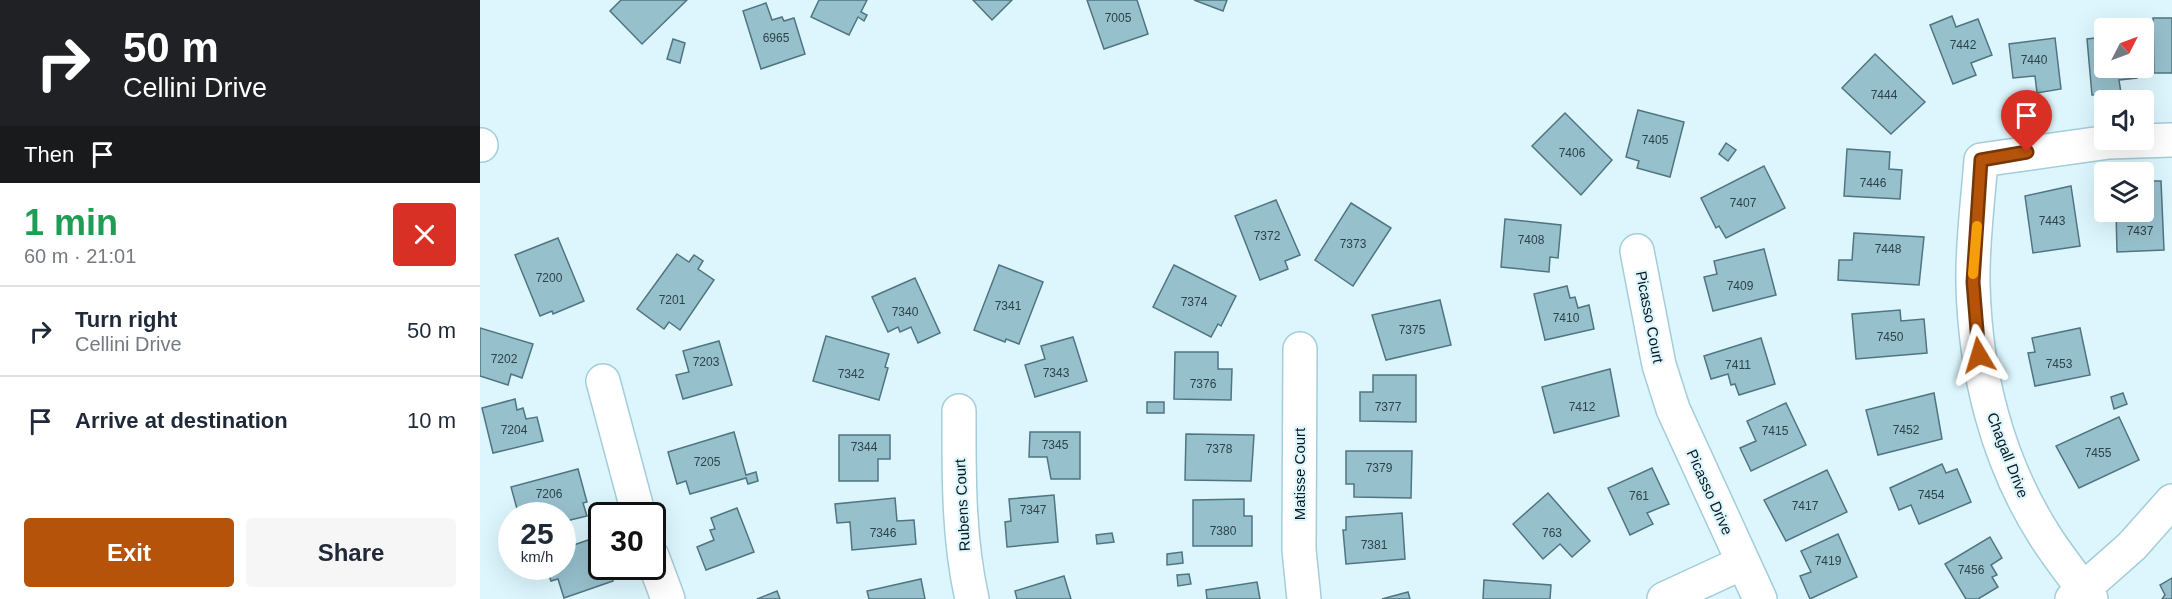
<!DOCTYPE html>
<meta charset="utf-8">
<style>
:root{--surface:#fff;--page:#f6f6f7;--text:#1f2937;--muted:#747a83;--line:#e0e1e3;--accent:#b45309}
body{margin:0;font-family:Helvetica,sans-serif;background:var(--page);color:var(--text);height:100vh;display:flex;flex-direction:column;font-size:22px;white-space:nowrap}
*{box-sizing:border-box;margin:0}
p{font-size:20px;color:var(--muted)}
.icon{flex:none;width:33px;height:33px;fill:none;stroke:currentColor;stroke-width:2;stroke-linecap:round;stroke-linejoin:round}
.map{position:relative;flex:1;overflow:hidden}
.panel{display:flex;flex-direction:column;background:var(--surface);width:480px}
.panel>*{flex:none}
.guide{background:#202124;color:#fff;overflow:hidden}
.needle{width:39px;rotate:48deg}
.tools{position:absolute;left:1614px;top:18px;display:grid;gap:12px}
.tools a{display:grid;place-items:center;width:60px;height:60px;border-radius:6px;background:var(--surface);box-shadow:0 6px 24px #0002;font-size:30px}
.speed{position:absolute;left:18px;top:502px;display:flex;gap:12px;font-size:30px;font-weight:700;text-align:center}
.speed>*{display:grid;place-content:center;width:78px;height:78px;border-radius:50%;background:var(--surface);box-shadow:0 6px 24px #0002;line-height:1}
.speed small{font-size:15px;font-weight:400}
.speed .limit{border:3px solid #111;border-radius:9px;background:#fff;color:#111}
.pin{position:absolute;display:grid;place-items:center;width:51px;height:51px;color:#fff;margin:-62px -26px;border-radius:50% 50% 50% 0;rotate:-45deg;box-shadow:0 0 6px #0007}
.pin .icon{rotate:45deg}
.me{position:absolute;width:66px;margin:-33px;rotate:353deg;stroke-linejoin:round;filter:drop-shadow(0 0 4px #0008)}
.turn{display:flex;align-items:center;gap:21px;height:126px;padding:0 24px;font-size:27px}
.turn .icon{width:78px;height:78px;stroke-width:2.5}
.turn b{display:block;font-size:42px;line-height:51px}
.then{display:flex;align-items:center;height:57px;padding:0 24px;background:#0003;gap:12px;font-size:22px}
.round{display:grid;place-items:center;flex:none;width:63px;height:63px;border-radius:6px;background:var(--page)}
.head{display:flex;align-items:center;justify-content:space-between;height:102px;padding:0 24px}
h1{font-size:36px;font-weight:600;line-height:45px;color:#1e9e55}
.action{display:flex;gap:12px;margin-top:auto;padding:12px 24px}
.action a{flex:1;height:69px;border-radius:6px;background:var(--accent);color:#fff;font-size:24px;font-weight:600;line-height:69px;text-align:center}
.action a+a{background:var(--page);color:var(--text)}
ul{padding:0;list-style:none}
li{display:flex;align-items:center;gap:18px;height:90px;padding:0 24px;border-top:2px solid var(--line)}
li div{flex:1}
li b{display:block;font-size:22px}
li em{font-style:normal}
main{display:flex;flex:1;min-height:0}
.map>svg:first-child{display:block}
.building{fill:#97c0cd;stroke:#4f7581;stroke-width:1.5}
.lines{fill:none;stroke-linecap:round;stroke-linejoin:round}
.minor-casing{stroke:#a4cdda;stroke-width:36}
.minor{stroke:#fff;stroke-width:33}
.route-casing{stroke:#753606;stroke-width:15}
.route{stroke:#b45309;stroke-width:10}
.slow{stroke:#f59e0b;stroke-width:10}
.labels{text-anchor:middle;dominant-baseline:central;stroke-width:4.5;stroke-linejoin:round;paint-order:stroke}
.number-label{font-size:12px;fill:#2c434a}
.street-label{font-size:15px;fill:#09191e;stroke:#ddf6fe}
</style>
<main>
<section class="panel">
<div class="guide">
<div class="turn"><svg class="icon" aria-label="right" viewBox="0 0 24 24"><path d="M7 20v-9h11M14 6l5 5-5 5"/></svg><div><b>50 m</b>Cellini Drive</div></div>
<div class="then">Then<svg class="icon" aria-label="arrive" viewBox="0 0 24 24"><path d="M6 21V4h12l-3 4 3 4H6"/></svg></div>
</div>
<div class="head"><div><h1>1 min</h1><p>60 m · 21:01</p></div><a class="round" style="background:#d93025;color:#fff"><svg class="icon" aria-label="close" viewBox="0 0 24 24"><path d="M6 6l12 12M18 6L6 18"/></svg></a></div>
<ul>
<li><svg class="icon" aria-label="right" viewBox="0 0 24 24"><path d="M7 20v-9h11M14 6l5 5-5 5"/></svg><div><b>Turn right</b><p>Cellini Drive</p></div><em>50 m</em></li>
<li><svg class="icon" aria-label="arrive" viewBox="0 0 24 24"><path d="M6 21V4h12l-3 4 3 4H6"/></svg><div><b>Arrive at destination</b></div><em>10 m</em></li>
</ul>
<div class="action"><a>Exit</a><a>Share</a></div>
</section>
<div class="map">
<svg width="1692" height="599" viewBox="0 0 1692 599">
<rect width="100%" height="100%" fill="#ddf6fe"/>
<g class="building">
<polygon points="141,0 207,0 162,44 130,11"/>
<polygon points="339,0 387,0 381,12 387,15 384,21 378,17 369,35 331,17"/>
<polygon points="493,0 532,0 512,20"/>
<polygon points="607,0 657,0 668,34 624,49"/>
<polygon points="714,0 747,0 743,11"/>
<polygon points="286,3 292,20 302,17 304,21 314,18 325,54 281,69 263,11"/>
<polygon points="1472,16 1476,27 1498,19 1512,55 1491,63 1496,75 1473,84 1450,25"/>
<polygon points="1673,18 1692,18 1692,73 1674,73"/>
<polygon points="1624,37 1624,68 1656,68 1657,78 1639,80 1641,93 1612,95 1607,39"/>
<polygon points="1575,38 1581,89 1557,93 1555,76 1533,78 1529,44"/>
<polygon points="193,39 205,43 200,63 187,59"/>
<polygon points="1395,54 1445,102 1411,134 1362,88"/>
<polygon points="1158,110 1204,122 1190,177 1157,168 1159,161 1146,157"/>
<polygon points="1085,113 1132,160 1101,195 1052,146"/>
<polygon points="1246,143 1256,150 1248,161 1239,154"/>
<polygon points="1367,149 1410,152 1409,169 1422,170 1420,199 1364,196"/>
<polygon points="1284,166 1305,208 1246,238 1239,226 1236,228 1221,198"/>
<polygon points="1664,181 1681,181 1684,250 1637,252 1636,212 1664,212"/>
<polygon points="1591,186 1600,246 1553,253 1545,196"/>
<polygon points="796,200 820,255 805,261 808,269 780,280 755,216"/>
<polygon points="871,203 911,228 873,286 835,260"/>
<polygon points="1025,219 1081,225 1078,258 1070,257 1069,272 1021,267"/>
<polygon points="1374,233 1444,237 1439,285 1358,280 1359,260 1372,260"/>
<polygon points="78,238 104,301 73,314 72,311 60,316 35,255"/>
<polygon points="1284,249 1296,295 1233,311 1224,277 1237,274 1234,261"/>
<polygon points="197,254 209,262 214,255 223,261 218,269 234,280 200,330 189,322 184,329 157,309"/>
<polygon points="519,265 563,282 539,344 526,339 525,342 494,330"/>
<polygon points="694,265 756,296 741,326 738,324 731,337 673,307"/>
<polygon points="435,278 460,333 438,343 431,327 420,332 418,327 408,332 392,297"/>
<polygon points="1087,286 1090,298 1095,297 1098,308 1109,305 1114,329 1065,340 1054,294"/>
<polygon points="960,300 971,345 906,360 892,315"/>
<polygon points="1420,310 1421,321 1444,319 1447,353 1376,359 1372,314"/>
<polygon points="0,328 53,344 42,378 31,374 28,385 0,376"/>
<polygon points="1600,328 1610,375 1555,386 1548,353 1555,352 1552,338"/>
<polygon points="346,336 409,354 405,367 408,368 399,400 333,381"/>
<polygon points="593,337 607,381 555,397 545,365 565,359 561,346"/>
<polygon points="1281,338 1295,384 1259,395 1255,384 1251,385 1248,374 1231,379 1224,356"/>
<polygon points="239,341 252,385 203,399 196,375 209,372 203,351"/>
<polygon points="695,352 738,352 738,369 752,369 751,400 694,399"/>
<polygon points="1130,369 1139,416 1074,433 1062,387"/>
<polygon points="893,375 936,375 936,422 880,421 880,392 893,392"/>
<polygon points="1454,393 1462,439 1398,455 1386,410"/>
<polygon points="1643,393 1647,404 1634,409 1631,397"/>
<polygon points="35,399 37,410 43,408 46,419 57,417 63,441 13,453 2,408"/>
<rect x="667" y="402" width="17" height="11"/>
<polygon points="1306,403 1326,445 1271,471 1260,448 1276,441 1267,421"/>
<polygon points="1639,417 1659,460 1599,488 1576,446"/>
<polygon points="254,432 266,475 276,472 278,481 268,484 266,478 210,494 206,481 197,484 188,452"/>
<polygon points="550,432 600,432 600,479 571,479 567,457 549,457"/>
<polygon points="706,434 774,435 771,481 705,480"/>
<polygon points="359,435 410,435 410,459 398,459 398,481 359,481"/>
<polygon points="866,451 932,451 931,498 874,497 874,484 866,484"/>
<polygon points="1462,464 1466,473 1477,469 1491,502 1439,524 1431,505 1419,510 1410,488"/>
<polygon points="1172,468 1189,504 1167,513 1173,524 1150,535 1128,488"/>
<polygon points="98,469 107,502 103,503 107,516 82,522 82,516 39,516 31,487"/>
<polygon points="1347,470 1367,512 1306,541 1284,500"/>
<polygon points="1068,493 1110,541 1092,557 1080,544 1063,559 1033,524"/>
<polygon points="574,495 578,542 527,547 525,522 531,521 529,499"/>
<polygon points="415,498 417,521 434,520 436,544 372,550 370,522 357,523 355,504"/>
<polygon points="764,499 764,516 772,516 772,546 713,546 713,500"/>
<polygon points="257,508 274,552 226,570 217,547 234,540 230,530 235,529 231,518"/>
<polygon points="922,513 925,559 866,564 863,530 866,530 866,517"/>
<polygon points="632,533 634,542 617,544 616,535"/>
<polygon points="1358,534 1377,577 1330,599 1320,576 1331,572 1321,551"/>
<polygon points="1510,537 1522,558 1511,565 1517,575 1512,577 1518,587 1498,599 1486,599 1465,564"/>
<polygon points="111,539 118,561 122,560 122,567 128,567 133,581 84,598 78,579 71,581 66,567 82,567 82,549"/>
<polygon points="702,552 703,563 687,565 687,554"/>
<polygon points="709,574 711,584 698,586 697,575"/>
<polygon points="584,576 591,599 537,599 535,591"/>
<polygon points="1692,578 1692,599 1682,599 1685,595 1680,585"/>
<polygon points="441,579 445,599 389,599 387,591"/>
<polygon points="1004,580 1071,585 1070,599 1003,599"/>
<polygon points="777,582 780,599 727,599 726,590"/>
<polygon points="297,591 300,599 277,599"/>
<polygon points="928,592 930,599 902,599"/>
</g>
<g class="lines">
<defs>
<g id="minor">
<polyline points="0,145 1,145"/>
<polyline points="1157,251 1179,365 1193,409 1280,599"/>
<polyline points="820,349 819,550 824,599"/>
<polyline points="123,381 159,516"/>
<path d="M479,411C479,474 478,537 492,599"/>
<polyline points="172,556 188,599"/>
<polyline points="1184,599 1262,563"/>
<polyline points="1592,599 1652,546 1692,501"/>
<path d="M1611,599C1595,578 1579,558 1565,536C1517,461 1495,372 1493,284C1492,243 1498,201 1501,160L1629,142L1692,140"/>
</g>
</defs>
<use href="#minor" class="minor-casing"/>
<use href="#minor" class="minor"/>
</g>
<g class="lines">
<defs>
<polyline id="route" points="1499,355 1493,282 1501,160 1547,152"/>
</defs>
<use href="#route" class="route-casing"/>
<use href="#route" class="route"/>
<polyline class="slow" points="1493,274 1497,226"/>
</g>
<g class="labels">
<g class="number-label">
<text x="638" y="18">7005</text>
<text x="296" y="38">6965</text>
<text x="1483" y="45">7442</text>
<text x="1554" y="60">7440</text>
<text x="1404" y="95">7444</text>
<text x="1175" y="140">7405</text>
<text x="1092" y="153">7406</text>
<text x="1393" y="183">7446</text>
<text x="1263" y="203">7407</text>
<text x="1572" y="221">7443</text>
<text x="1660" y="231">7437</text>
<text x="787" y="236">7372</text>
<text x="1051" y="240">7408</text>
<text x="873" y="244">7373</text>
<text x="1408" y="249">7448</text>
<text x="69" y="278">7200</text>
<text x="1260" y="286">7409</text>
<text x="192" y="300">7201</text>
<text x="714" y="302">7374</text>
<text x="528" y="306">7341</text>
<text x="425" y="312">7340</text>
<text x="1086" y="318">7410</text>
<text x="932" y="330">7375</text>
<text x="1410" y="337">7450</text>
<text x="24" y="359">7202</text>
<text x="226" y="362">7203</text>
<text x="1579" y="364">7453</text>
<text x="1258" y="365">7411</text>
<text x="576" y="373">7343</text>
<text x="371" y="374">7342</text>
<text x="723" y="384">7376</text>
<text x="908" y="407">7377</text>
<text x="1102" y="407">7412</text>
<text x="34" y="430">7204</text>
<text x="1426" y="430">7452</text>
<text x="1295" y="431">7415</text>
<text x="575" y="445">7345</text>
<text x="384" y="447">7344</text>
<text x="739" y="449">7378</text>
<text x="1618" y="453">7455</text>
<text x="227" y="462">7205</text>
<text x="899" y="468">7379</text>
<text x="69" y="494">7206</text>
<text x="1451" y="495">7454</text>
<text x="1159" y="496">761</text>
<text x="1325" y="506">7417</text>
<text x="553" y="510">7347</text>
<text x="743" y="531">7380</text>
<text x="403" y="533">7346</text>
<text x="1072" y="533">763</text>
<text x="894" y="545">7381</text>
<text x="1348" y="561">7419</text>
<text x="1491" y="570">7456</text>
</g>
<g class="street-label">
<text transform="translate(1170 317) rotate(79)">Picasso Court</text>
<text transform="translate(1528 455) rotate(69)">Chagall Drive</text>
<text transform="translate(819 474) rotate(-90)">Matisse Court</text>
<text transform="translate(1230 492) rotate(66)">Picasso Drive</text>
<text transform="translate(482 505) rotate(-93)">Rubens Court</text>
</g>
</g>
</svg>
<div class="tools">
<a><svg class="needle" viewBox="-14 -14 28 28"><path d="M0-13l5 13h-10z" fill="#e53935"/><path d="M0 13l5-13h-10z" fill="#747a83"/></svg></a>
<a><svg class="icon" aria-label="sound" viewBox="0 0 24 24"><path d="M4 9h4l5-4v14l-5-4H4zM17 9q2 3 0 6"/></svg></a>
<a><svg class="icon" aria-label="layers" viewBox="0 0 24 24"><path d="M12 4l9 5-9 5-9-5zM3 14l9 5 9-5"/></svg></a>
</div>
<div class="speed"><div>25<small>km/h</small></div><div class="limit">30</div></div>
<div class="pin" style="left:1547px;top:152px;background:#d93025"><svg class="icon" aria-label="arrive" viewBox="0 0 24 24"><path d="M6 21V4h12l-3 4 3 4H6"/></svg></div>
<svg class="me" style="left:1499px;top:355px" viewBox="-20 -20 40 40"><path d="M0-17L14 15 0 8-14 15z" fill="#b45309" stroke="#fff" stroke-width="4"/></svg>
</div>
</main>
